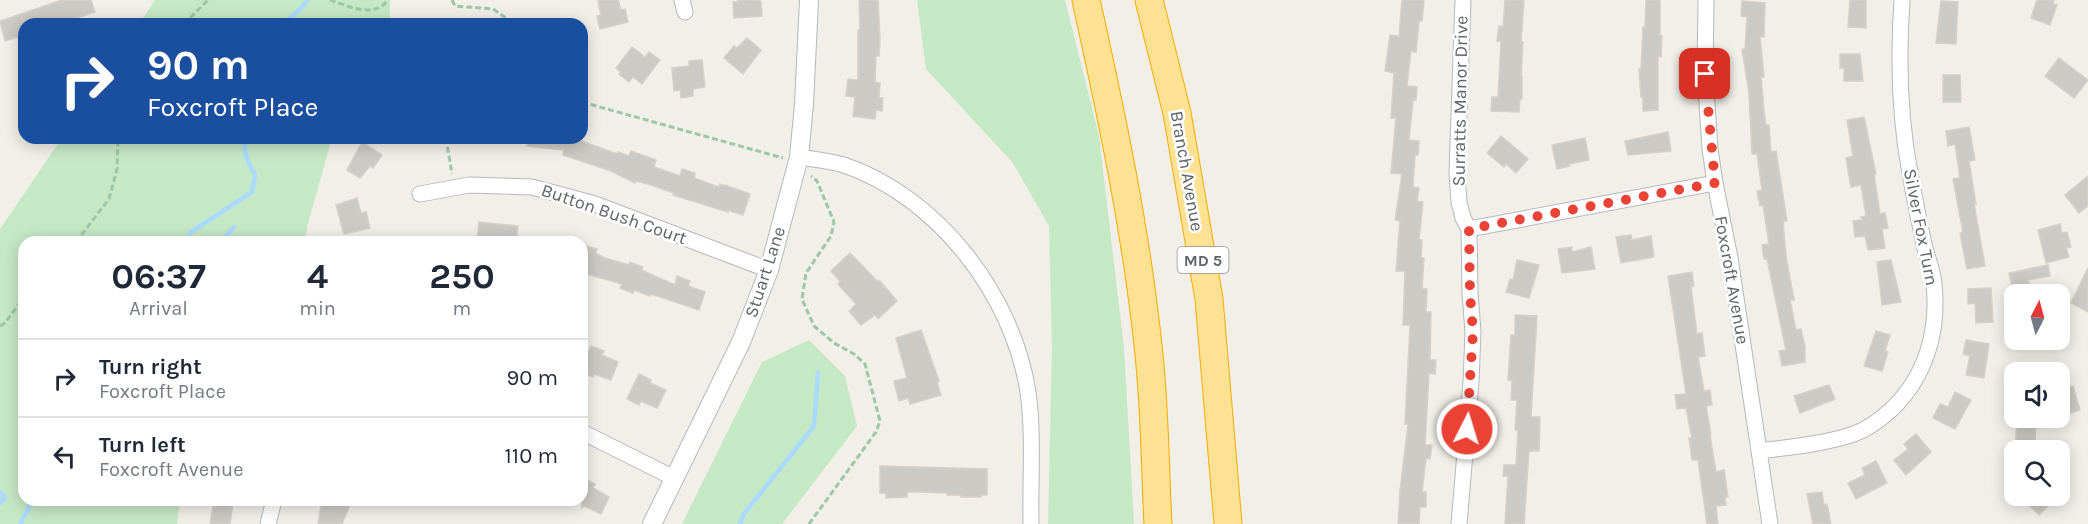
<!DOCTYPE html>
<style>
:root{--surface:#fff;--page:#f2f2f3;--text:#1f2937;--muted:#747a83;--line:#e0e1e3}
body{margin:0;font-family:Karla,sans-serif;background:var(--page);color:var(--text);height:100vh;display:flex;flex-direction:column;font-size:22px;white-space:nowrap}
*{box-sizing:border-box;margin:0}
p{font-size:20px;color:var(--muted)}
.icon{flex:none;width:33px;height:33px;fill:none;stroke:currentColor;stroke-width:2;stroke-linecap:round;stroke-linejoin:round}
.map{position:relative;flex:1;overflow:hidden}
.sheet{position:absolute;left:18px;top:236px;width:570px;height:270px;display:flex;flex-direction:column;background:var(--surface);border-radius:18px;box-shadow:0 3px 15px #0003}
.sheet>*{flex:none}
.banner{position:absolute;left:18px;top:18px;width:570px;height:126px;border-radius:18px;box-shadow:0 3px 15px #0003;background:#1a4fa0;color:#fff;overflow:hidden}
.needle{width:39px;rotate:6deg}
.tools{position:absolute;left:2004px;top:284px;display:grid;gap:12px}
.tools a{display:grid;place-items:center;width:66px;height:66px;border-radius:12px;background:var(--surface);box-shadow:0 3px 15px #0003;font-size:30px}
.pin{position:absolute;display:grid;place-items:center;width:51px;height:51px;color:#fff;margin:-26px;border-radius:12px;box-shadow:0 3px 9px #0006}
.me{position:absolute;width:66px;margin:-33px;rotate:5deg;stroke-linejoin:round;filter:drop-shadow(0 0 4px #0008)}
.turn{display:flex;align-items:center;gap:21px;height:126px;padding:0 30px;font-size:27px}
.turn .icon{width:78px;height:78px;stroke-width:2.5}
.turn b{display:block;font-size:42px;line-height:51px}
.eta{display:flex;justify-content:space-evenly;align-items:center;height:102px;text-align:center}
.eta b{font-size:36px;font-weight:700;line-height:42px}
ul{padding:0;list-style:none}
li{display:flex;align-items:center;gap:18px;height:78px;padding:0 30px;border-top:2px solid var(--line)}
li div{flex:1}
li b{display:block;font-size:22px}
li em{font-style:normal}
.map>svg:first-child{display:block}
.green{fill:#c5e8c5}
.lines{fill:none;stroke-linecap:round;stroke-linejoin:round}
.stream{stroke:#aadaff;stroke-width:4.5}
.building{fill:#cccac5;stroke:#d6d1c6;stroke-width:1.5}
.minor-casing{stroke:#b5b8bc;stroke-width:17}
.tertiary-casing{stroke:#b5b8bc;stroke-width:20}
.motorway-casing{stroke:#f9ab00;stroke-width:29}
.path{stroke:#9cc7a9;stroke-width:3;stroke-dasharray:6 3;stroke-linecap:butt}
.minor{stroke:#fff;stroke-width:15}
.tertiary{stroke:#fff;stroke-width:18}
.motorway{stroke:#fde293;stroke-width:27}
.route{stroke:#ea4335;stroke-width:10;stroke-dasharray:0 18}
.labels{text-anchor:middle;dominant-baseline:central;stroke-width:5;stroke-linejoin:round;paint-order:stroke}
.shield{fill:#fff;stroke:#8f9295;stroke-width:1.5}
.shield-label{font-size:16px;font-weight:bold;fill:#5f6368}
.street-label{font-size:18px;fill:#5f6368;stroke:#fff}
</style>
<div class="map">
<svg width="2088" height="524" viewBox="0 0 2088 524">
<rect width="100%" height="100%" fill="#f1efe8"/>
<g class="green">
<polygon points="155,0 390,0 390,24 139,24"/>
<polygon points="917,0 1065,0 1099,136 1124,348 1134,524 1048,524 1052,346 1049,226 1013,163 926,69"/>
<polygon points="62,138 332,138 307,227 305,241 24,242 24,500 180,500 177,524 0,524 0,229"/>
<polygon points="809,340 845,376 857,426 782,524 682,524 762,362"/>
</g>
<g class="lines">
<g class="stream">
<path d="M285,24C290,15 301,12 307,0"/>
<path d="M185,242L191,232L252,192L255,175C248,163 243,152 245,138"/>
<polyline points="221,242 234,227"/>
<polyline points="0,492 5,497 0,503"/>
<polyline points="20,524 33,500"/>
<polyline points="740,524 743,515 814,426 818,373"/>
</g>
</g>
<g class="building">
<polygon points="62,0 91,0 95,12 57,24 24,24 24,35 5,41 0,21"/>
<polygon points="598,0 618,0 621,10 625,9 628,22 600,29 597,16 601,15"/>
<polygon points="738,0 759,0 761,2 762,16 734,18 733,2 738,2"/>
<polygon points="859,0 878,0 880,40 879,56 876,56 875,82 880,83 879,98 883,98 882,111 876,110 875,119 853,116 855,97 846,96 848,79 858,80 858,30 860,30"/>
<polygon points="1402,0 1424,0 1422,21 1419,21 1416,52 1411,51 1407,86 1417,87 1416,100 1413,100 1409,140 1419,141 1418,155 1415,155 1413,187 1419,188 1417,201 1423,202 1419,239 1422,240 1421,258 1424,258 1422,289 1427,289 1426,312 1431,312 1430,360 1436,360 1435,374 1429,373 1427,410 1425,445 1432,445 1430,459 1426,458 1422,492 1426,492 1426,507 1420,507 1419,524 1398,524 1400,491 1408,424 1405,424 1410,325 1403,325 1405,271 1396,271 1400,221 1395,220 1402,174 1391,173 1396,118 1391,118 1394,73 1385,71 1390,35 1399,36"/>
<polygon points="1505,0 1524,0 1521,42 1523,42 1521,76 1522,76 1522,99 1520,99 1519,112 1491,111 1492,97 1498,97 1501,41 1497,41 1499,26 1503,27"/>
<polygon points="1646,0 1660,0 1660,36 1662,36 1661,57 1658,56 1658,110 1643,111 1643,97 1641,97 1639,69 1641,69 1643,27 1645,27"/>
<polygon points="1850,0 1866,0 1866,28 1848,27"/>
<polygon points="2037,0 2054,0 2053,4 2057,5 2050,25 2031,18"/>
<polygon points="1742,1 1765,3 1764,37 1760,36 1764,77 1761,77 1764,111 1766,125 1769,125 1771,152 1776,151 1787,221 1783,221 1786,256 1794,300 1790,300 1796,330 1801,329 1805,347 1805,362 1782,366 1779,351 1786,350 1767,259 1764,259 1762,245 1769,244 1763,205 1760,206 1757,191 1762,190 1757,154 1752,154 1749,93 1742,49 1745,49 1747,17 1741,16"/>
<polygon points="1941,1 1958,2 1956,44 1936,43"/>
<polygon points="747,38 761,50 743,74 724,58 734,46 737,48"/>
<polygon points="632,47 645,57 649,52 660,60 642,84 633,77 629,82 619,74 621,72 616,68"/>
<polygon points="1840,54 1860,54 1863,81 1844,81 1844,68 1840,68"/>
<polygon points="2059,58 2088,80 2074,98 2045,76"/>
<polygon points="702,60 705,87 693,89 693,96 681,98 680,90 674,91 672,68 689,66 689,61"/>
<polygon points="1943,75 1960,75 1961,102 1943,102"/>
<polygon points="1864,117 1876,174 1874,174 1880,214 1885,213 1888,228 1882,229 1885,248 1868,250 1865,236 1855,237 1853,221 1862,220 1861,217 1866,216 1861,185 1851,187 1846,158 1853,156 1847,120"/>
<polygon points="1969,127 1975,160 1969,161 1976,204 1974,204 1985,266 1967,269 1960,233 1963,232 1953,179 1960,178 1955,144 1948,146 1946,131"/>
<polygon points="1668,132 1671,151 1628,155 1625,141"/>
<polygon points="1501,136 1528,159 1516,173 1506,164 1504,167 1487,153"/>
<polygon points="528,138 574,138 617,154 618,152 629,156 631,151 656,160 654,167 680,176 682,169 695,173 694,178 719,187 720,184 725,186 725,185 750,194 743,215 728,210 728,212 673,195 674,193 648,184 636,181 635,183 611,171 563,155 564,150 527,146"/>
<polygon points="1585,138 1589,160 1569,164 1570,166 1557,169 1552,145"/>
<polygon points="362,142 382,155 373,168 370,166 360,178 347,170"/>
<polygon points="2088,176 2088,206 2079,213 2065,195"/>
<polygon points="357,198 361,213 366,212 370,228 344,234 336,205"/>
<polygon points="479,222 518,226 516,242 477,242"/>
<polygon points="2060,224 2062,233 2067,232 2071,247 2066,248 2069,257 2046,263 2038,230"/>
<polygon points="1631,235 1632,240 1651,236 1654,257 1621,263 1616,237"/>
<polygon points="582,245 597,249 595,253 605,258 629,265 630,262 643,267 641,270 675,285 677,276 690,281 688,286 705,292 699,310 651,294 650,296 634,290 633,293 620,288 622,284 587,274 582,271"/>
<polygon points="1572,247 1572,252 1591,247 1595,269 1562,273 1558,249"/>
<polygon points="850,253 878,282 879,280 897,301 878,319 875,315 861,325 849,311 856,304 838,284 840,281 831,271"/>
<polygon points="1517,260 1539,265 1529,298 1506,292 1510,279 1513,280"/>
<polygon points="1891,260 1901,302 1882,305 1877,262"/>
<polygon points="2048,265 2050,276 2028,280 2029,284 2012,287 2009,273"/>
<polygon points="2088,268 2088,312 2071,303"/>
<polygon points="1692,272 1694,286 1691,287 1697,334 1702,333 1705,356 1698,357 1704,391 1710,390 1712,405 1706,406 1711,434 1710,435 1716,472 1724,470 1728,497 1725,497 1726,505 1716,506 1718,524 1707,524 1698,460 1692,460 1689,438 1692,438 1686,408 1677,409 1675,395 1686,394 1668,276"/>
<polygon points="1991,288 1993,322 1976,323 1975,303 1968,304 1968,289"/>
<polygon points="1515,315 1537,316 1531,417 1540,417 1539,451 1529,451 1524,524 1505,524 1508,476 1503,476 1504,465 1516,465 1518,430 1515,430 1517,400 1511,400 1512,380 1508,380 1511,335 1515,335"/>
<polygon points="921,330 939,381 937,382 941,395 910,404 908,398 899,401 894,381 907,378 896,338"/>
<polygon points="1876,331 1890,335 1885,351 1888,352 1882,371 1864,366"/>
<polygon points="1966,340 1989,344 1984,378 1966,375 1970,356 1963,354"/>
<polygon points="591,346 604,351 602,355 618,362 611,380 594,374 593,377 582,373 582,367"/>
<polygon points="639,374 651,380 650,383 666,390 657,408 641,401 639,405 627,399"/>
<polygon points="1829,385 1835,399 1800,413 1794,396"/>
<polygon points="2073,386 2080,410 2066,414 2064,408 2060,409 2060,390"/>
<polygon points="1955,392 1971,400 1955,429 1933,418 1940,404 1948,407"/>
<polygon points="2017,421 2036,422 2035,443 2032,443 2032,450 2015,450"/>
<polygon points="1916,434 1931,452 1906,475 1894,460 1908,449 1904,444"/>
<polygon points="1876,461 1887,483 1856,499 1848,483 1865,475 1862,468"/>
<polygon points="880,466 987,469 987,495 981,495 981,497 961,497 961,495 947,495 947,493 920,492 907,492 907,497 886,498 886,493 880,493"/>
<polygon points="582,477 595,484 593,488 609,497 601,514 584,506 582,508"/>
<polygon points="1822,492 1824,505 1827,504 1831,524 1813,524 1807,494"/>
<polygon points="2019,495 2059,495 2039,515"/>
<polygon points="214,500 233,503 230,524 210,524"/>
<polygon points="322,500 352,500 342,524 318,524"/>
</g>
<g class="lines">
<defs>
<g id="minor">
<polyline points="682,0 685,12"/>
<polyline points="1706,0 1705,74 1710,149 1715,183 1730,258 1770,524"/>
<path d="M799,157C814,159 830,161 844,165C938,197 1013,295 1028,392C1034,435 1030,481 1031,524"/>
<polyline points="420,194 469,185 532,187 595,204 769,270"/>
<polyline points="1469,229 1715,183"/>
<polyline points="582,432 674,478"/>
<path d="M1760,451C1791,447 1824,444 1854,434C1868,429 1881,419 1892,409C1926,376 1939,331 1934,284C1933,271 1927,257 1924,244C1919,220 1914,197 1910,173C1899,115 1898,58 1902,0"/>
<polyline points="268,524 274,500"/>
<polyline points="1459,524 1471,382 1473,332 1470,293 1469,229 1463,218 1459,202 1457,173 1463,0"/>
</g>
<polyline id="tertiary" points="652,524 741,342 769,270 799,157 804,104 809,0"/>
<g id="motorway">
<path d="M1086,0C1112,117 1137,235 1149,355C1155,411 1155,468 1158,524"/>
<polyline points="1149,0 1177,113 1209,299 1228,524"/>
</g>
</defs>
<use href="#minor" class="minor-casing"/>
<use href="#tertiary" class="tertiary-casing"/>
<use href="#motorway" class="motorway-casing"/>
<g class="path">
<path d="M330,0C348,6 374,19 388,0"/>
<polyline points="452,0 455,6 493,9 509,20 510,24"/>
<polyline points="184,24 208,0"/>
<polyline points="582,102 783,158"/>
<polyline points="446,138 452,174"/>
<polyline points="76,242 109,199 117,169 118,138"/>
<polyline points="0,326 5,323 24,297"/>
<polyline points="809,524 876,432 880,421 865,364 854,354 834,343 814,326 802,299 806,273 831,236 834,222 817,181 811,176"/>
</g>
<use href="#minor" class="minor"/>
<use href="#tertiary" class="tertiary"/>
<use href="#motorway" class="motorway"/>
</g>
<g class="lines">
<polyline class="route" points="1467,429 1473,332 1470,293 1469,229 1715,183 1705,74"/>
</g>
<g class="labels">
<rect class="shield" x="1177.5" y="247" width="51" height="26" rx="4.5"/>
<g class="shield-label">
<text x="1203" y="260">MD 5</text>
</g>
<g class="street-label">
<text transform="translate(1460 101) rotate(-89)">Surratts Manor Drive</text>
<text transform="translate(1187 171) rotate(80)">Branch Avenue</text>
<text transform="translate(614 214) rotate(19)">Button Bush Court</text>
<text transform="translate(1921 227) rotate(79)">Silver Fox Turn</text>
<text transform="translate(765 272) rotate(-72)">Stuart Lane</text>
<text transform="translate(1732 280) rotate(80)">Foxcroft Avenue</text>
</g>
</g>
</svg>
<div class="tools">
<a><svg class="needle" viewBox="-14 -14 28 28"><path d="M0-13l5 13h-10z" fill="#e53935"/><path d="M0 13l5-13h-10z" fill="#747a83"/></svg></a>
<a><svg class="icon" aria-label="sound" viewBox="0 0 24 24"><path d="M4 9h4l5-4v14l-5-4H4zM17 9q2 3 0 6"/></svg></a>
<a><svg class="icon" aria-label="search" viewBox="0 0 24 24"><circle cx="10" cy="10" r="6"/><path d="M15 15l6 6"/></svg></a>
</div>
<div class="pin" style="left:1705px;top:74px;background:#d93025"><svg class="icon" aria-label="arrive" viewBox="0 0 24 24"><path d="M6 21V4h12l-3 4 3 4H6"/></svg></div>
<svg class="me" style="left:1467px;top:429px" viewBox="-20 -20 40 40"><circle r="17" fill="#ea4335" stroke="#fff" stroke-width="3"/><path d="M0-11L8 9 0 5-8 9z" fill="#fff"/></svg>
<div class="banner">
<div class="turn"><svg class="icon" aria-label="right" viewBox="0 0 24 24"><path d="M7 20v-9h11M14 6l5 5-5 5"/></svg><div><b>90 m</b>Foxcroft Place</div></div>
</div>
<section class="sheet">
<div class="eta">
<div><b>06:37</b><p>Arrival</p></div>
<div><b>4</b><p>min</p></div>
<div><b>250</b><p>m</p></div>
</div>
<ul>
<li><svg class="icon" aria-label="right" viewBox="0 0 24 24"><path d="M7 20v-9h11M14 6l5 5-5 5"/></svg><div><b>Turn right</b><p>Foxcroft Place</p></div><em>90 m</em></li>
<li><svg class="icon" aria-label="left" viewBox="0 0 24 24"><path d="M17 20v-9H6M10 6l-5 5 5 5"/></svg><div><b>Turn left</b><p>Foxcroft Avenue</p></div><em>110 m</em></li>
</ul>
</section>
</div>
